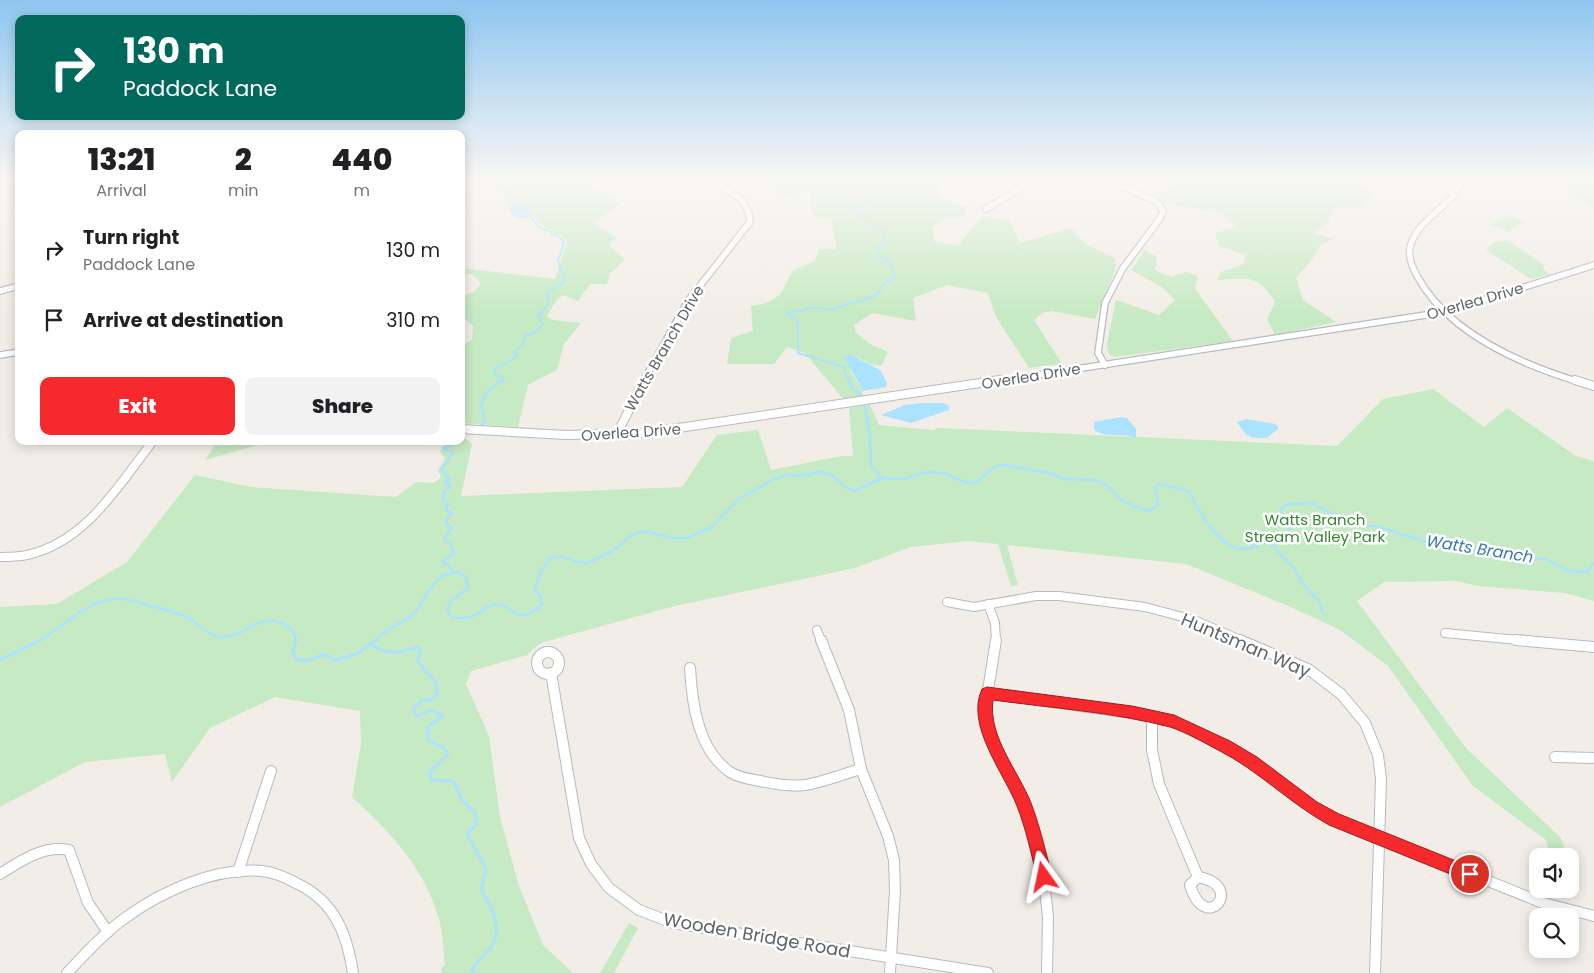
<!DOCTYPE html>
<style>
:root{--surface:#fff;--page:#f2f2f2;--text:#202124;--muted:#757577;--accent:#f6292c}
body{margin:0;font-family:Poppins,sans-serif;background:var(--page);color:var(--text);height:100vh;display:flex;flex-direction:column;font-size:19px;white-space:nowrap}
*{box-sizing:border-box;margin:0}
p{font-size:16px;color:var(--muted)}
.icon{flex:none;width:28px;height:28px;fill:none;stroke:currentColor;stroke-width:2;stroke-linecap:round;stroke-linejoin:round}
.map{position:relative;flex:1;overflow:hidden}
.drawer{position:absolute;left:15px;top:130px;width:450px;height:315px;display:flex;flex-direction:column;background:var(--surface);border-radius:10px;box-shadow:0 2px 12px #0003}
.drawer>*{flex:none}
.guide{position:absolute;left:15px;top:15px;width:450px;height:105px;border-radius:10px;box-shadow:0 2px 12px #0003;background:#00695c;color:#fff;overflow:hidden}
.tools{position:absolute;left:1529px;top:848px;display:grid;gap:10px}
.tools a{display:grid;place-items:center;width:50px;height:50px;border-radius:10px;background:var(--surface);box-shadow:0 2px 12px #0003;font-size:25px}
.pin{position:absolute;display:grid;place-items:center;width:42px;height:42px;color:#fff;margin:-21px;border:2px solid #fff;border-radius:50%;box-shadow:0 1px 5px #0007}
.me{position:absolute;width:55px;margin:-28px;rotate:348deg;stroke-linejoin:round;filter:drop-shadow(0 0 4px #0008)}
.turn{display:flex;align-items:center;gap:18px;height:105px;padding:0 25px;font-size:22px}
.turn .icon{width:65px;height:65px;stroke-width:2.5}
.turn b{display:block;font-size:35px;line-height:42px}
.eta{display:flex;justify-content:space-evenly;align-items:center;height:85px;text-align:center}
.eta b{font-size:30px;font-weight:800;line-height:35px}
.button{display:flex;gap:10px;margin-top:auto;padding:10px 25px}
.button a{flex:1;height:58px;border-radius:10px;background:var(--accent);color:#fff;font-size:20px;font-weight:800;line-height:58px;text-align:center}
.button a+a{background:var(--page);color:var(--text)}
ul{padding:0;list-style:none}
li{display:flex;align-items:center;gap:15px;height:70px;padding:0 25px}
li div{flex:1}
li b{display:block;font-size:19px}
li em{font-style:normal}
.map>svg:first-child{display:block}
.green{fill:#c6eac3}
.water{fill:#aae2ff}
.lines{fill:none;stroke-linecap:round;stroke-linejoin:round}
.stream-far2{stroke:#aae2ff;stroke-width:2}
.stream-far1{stroke:#aae2ff;stroke-width:2.5}
.stream{stroke:#aae2ff;stroke-width:3}
.minor-far2-casing{stroke:#b7babf;stroke-width:8}
.minor-far1-casing{stroke:#b7babf;stroke-width:10}
.minor-casing{stroke:#b7babf;stroke-width:12}
.minor-far2{stroke:#fff;stroke-width:5.5}
.minor-far1{stroke:#fff;stroke-width:8}
.minor{stroke:#fff;stroke-width:10}
.route{fill:#f6292c;stroke:#a01b1d}
.labels{text-anchor:middle;dominant-baseline:central;stroke-width:5;stroke-linejoin:round;paint-order:stroke}
.street-label{font-size:15px;fill:#5e6469;stroke:#fff}
.park-label{font-size:15px;fill:#33872f;stroke:#fff}
.water-label{font-size:16px;font-style:italic;fill:#3879a7;stroke:#fff}
.near-street-label{font-size:18px;fill:#5e6469;stroke:#fff}
</style>
<div class="map">
<svg width="1594" height="973" viewBox="0 0 1594 973">
<rect width="100%" height="100%" fill="#f2eee7"/>
<g class="green">
<path d="M494,179H516L525,186L543,179H563L570,184L592,186L620,204L593,223L617,238L608,245L625,259L610,274L607,284H590L578,301L563,295L557,299L547,316L552,320L581,323L564,344L557,370L528,385L518,427L461,423V346L472,340L473,326L461,316V296L474,292L481,283L472,274L461,273V268L555,279L567,242L561,235L554,234L552,230C542,226 534,220 530,209L517,202L507,204C504,194 496,189 494,179Z"/>
<path d="M785,179H944L938,193L941,200L967,207L964,217L945,218L932,227L935,242L958,246L982,216L1009,220L1020,243L1071,228L1086,244L1115,258L1116,269L1095,319L1052,311L1042,313L1034,320L1062,364L1029,368L996,317L988,293L947,285L913,298L916,321L872,313L854,325L856,333L870,344L888,352L881,366L870,364L853,355L851,372L863,391L858,399H843L805,353L787,347L774,364H727L731,338L753,331L751,306C779,302 781,295 792,271L815,261L819,249H837L831,218H816L810,208V192L783,197L774,190Z"/>
<path d="M1187,179H1218L1222,181L1244,179H1348L1373,192L1362,207L1333,208L1329,222L1313,233L1334,239L1321,244L1313,258L1296,278L1303,300L1336,322L1275,335L1267,319L1275,302C1258,274 1247,278 1217,280L1221,272L1244,264L1246,255L1219,246L1215,233L1237,227L1221,213L1171,205L1156,195Z"/>
<polygon points="1548,179 1594,179 1594,208 1579,201 1565,186"/>
<polygon points="1507,214 1524,221 1508,232 1491,225"/>
<polygon points="1507,240 1543,264 1544,269 1550,274 1531,279 1486,250 1494,242"/>
<polygon points="1145,250 1157,257 1155,270 1171,277 1185,272 1198,276 1195,289 1233,341 1115,357 1109,355 1107,344 1116,300 1159,315 1175,300 1162,287 1131,270"/>
<path d="M1433,389L1484,427L1507,408L1576,456L1594,461V601L1565,593L1478,586L1457,581L1384,582L1357,601L1466,748L1561,838L1567,856H1551L1546,840L1473,786L1388,666L1340,630L1286,605L1186,564L1007,545L1018,585L1011,586L998,544L968,541L911,547L855,568L675,606L544,642L534,648L527,655L471,671L466,684L489,736L500,817L519,886L543,945L573,973H442L441,968L445,965C443,950 443,933 439,919C424,867 391,833 352,797L361,744L360,711L275,697L210,728L172,782L165,754L85,762L0,807V607L57,604L127,562L195,475L251,487L396,497L416,482L433,483L441,478L438,470L445,459L440,451L451,441H461V435L472,444L461,496L682,487L717,435L758,430L771,470L841,456H853L849,408L870,405L879,425L933,430L938,428L1337,446L1383,399Z"/>
<polygon points="218,441 272,441 205,460"/>
<polygon points="629,923 638,928 614,973 600,973"/>
</g>
<g class="water">
<polygon points="517,202 530,209 533,216 517,219 508,209 509,204"/>
<polygon points="850,354 880,370 887,383 886,387 863,391 844,357"/>
<polygon points="921,403 943,403 949,406 949,410 911,423 881,415 905,405"/>
<path d="M1121,417L1127,418L1136,429V438C1123,432 1103,439 1094,429V422Z"/>
<path d="M1246,419L1276,424L1279,428L1267,438C1248,438 1248,438 1237,422Z"/>
</g>
<g class="lines">
<g class="stream-far2">
<polyline points="499,179 517,202"/>
<polyline points="1585,179 1594,185"/>
<path d="M502,382L504,378L494,373V369L512,360L517,355L514,352L521,347L525,336L535,332L543,324L538,315C547,308 549,304 547,293L565,281L558,261L564,242L558,236L552,235L550,231L540,228L531,217"/>
<polyline points="849,382 844,367 798,353 798,322 787,313 811,308 833,309 875,296 886,282 896,277 887,259 877,256 879,247 885,241 881,229 869,225 854,207 861,203 869,202 869,196 861,187 870,179"/>
</g>
<g class="stream-far1">
<polyline points="849,380 851,387 864,397"/>
<polyline points="865,407 870,436 871,465 882,478"/>
<polyline points="482,425 485,421 481,405 488,391 502,380"/>
<polyline points="1269,542 1293,567 1304,585 1319,601 1323,614"/>
<polyline points="452,571 448,564 443,564 443,561 454,553 450,544 444,539 452,527 446,524 447,518 452,513 446,510 448,502 443,500 443,493 451,486 445,483 450,479 441,470 453,453 443,448 457,441"/>
<path d="M39,641C65,626 85,601 118,598C125,598 179,613 187,617C198,623 209,637 223,637C247,637 258,611 283,624C290,627 295,633 296,641"/>
<path d="M375,641C385,628 402,625 413,614C424,603 429,585 442,576C448,573 454,572 461,572L466,578L468,588L452,600L447,609L452,618C461,618 471,619 479,613C484,610 487,606 492,605C516,600 511,630 542,605L541,597L535,591L539,575L550,558L561,556L577,562L588,563L613,551L633,534L646,531L673,538H687L712,527L739,499L772,480L787,475L801,476L819,472L832,475L844,486L854,491L882,478L903,479L928,472L945,474L968,483L977,482L993,468L1002,465L1045,472L1067,479L1096,480L1109,487L1119,498L1135,507L1150,511L1158,505L1155,487L1161,484L1189,491C1198,510 1222,556 1250,548C1264,544 1275,537 1290,535V526L1280,517L1281,509L1288,504L1312,503L1338,517L1357,524L1379,527L1436,545H1466L1496,555L1545,559L1569,571L1587,572L1594,563"/>
</g>
<g class="stream">
<polyline points="296,640 293,651 296,659 307,661 325,654 335,661 358,653 376,640"/>
<path d="M372,644C385,657 403,651 419,647L420,654L417,660L436,683L437,695L431,700H423L413,709L415,714L419,716L431,710L443,716L428,727V740L443,747L448,754L430,772L431,780L454,781L460,797L475,813L477,823L467,834L486,869L481,890C493,909 505,931 488,951C481,958 475,963 472,973"/>
<polyline points="0,660 41,640"/>
</g>
<defs>
<g id="minor-far2">
<polyline points="1105,179 1153,200 1159,204 1163,211 1159,220 1123,268 1105,303 1098,353 1105,365"/>
<path d="M1462,179C1454,207 1420,216 1411,244C1407,255 1412,267 1417,276C1448,333 1520,364 1579,382"/>
<polyline points="986,209 1035,179"/>
<polyline points="0,291 19,286"/>
<polyline points="0,355 19,352"/>
<path d="M643,382L688,301L750,222C750,197 725,189 706,179"/>
<polyline points="992,382 1445,312 1594,265"/>
</g>
<g id="minor-far1">
<polyline points="1575,380 1594,386"/>
<polyline points="461,429 566,435 645,433 1000,380"/>
<polyline points="616,436 644,380"/>
<path d="M0,557C9,557 18,557 27,555C85,543 119,485 153,441"/>
<polyline points="947,602 974,607 1036,596 1059,596 1145,607 1194,620 1243,641"/>
<polyline points="988,604 995,623 996,641"/>
<polyline points="817,630 821,641"/>
<polyline points="1445,633 1529,641"/>
</g>
<g id="minor">
<polyline points="821,640 849,710 861,769 888,836 894,860 895,891 890,973"/>
<polyline points="996,640 985,709 987,728 1023,803 1042,863 1048,917 1047,973"/>
<polyline points="1240,640 1308,669 1341,694 1365,723 1378,755 1381,779 1375,973"/>
<polyline points="1516,640 1594,647"/>
<circle cx="548" cy="663" r="11"/>
<path d="M690,668C692,704 698,750 730,772C739,778 750,779 760,781C774,784 791,787 805,785C824,782 843,774 861,769"/>
<polyline points="551,673 579,838 591,864 609,888 639,910 673,923 988,973"/>
<polyline points="987,693 1131,713 1174,722 1225,746 1252,762 1312,807 1334,819 1543,903 1594,916"/>
<polyline points="1152,716 1152,750 1159,784 1198,877"/>
<polyline points="1555,757 1594,758"/>
<polyline points="238,872 271,771"/>
<path d="M0,874C21,861 43,845 69,850L88,903L108,932"/>
<path d="M1198,877C1247,886 1205,936 1190,885Z"/>
<path d="M67,973C85,954 103,934 125,918C162,891 215,867 262,871C275,872 287,878 298,884C335,902 347,934 353,973"/>
</g>
</defs>
<use href="#minor-far2" class="minor-far2-casing"/>
<use href="#minor-far1" class="minor-far1-casing"/>
<use href="#minor" class="minor-casing"/>
<use href="#minor-far2" class="minor-far2"/>
<use href="#minor-far1" class="minor-far1"/>
<use href="#minor" class="minor"/>
</g>
<linearGradient id="sky" x2="0" y2="1"><stop stop-color="#8fc6f1"/><stop offset="0.57" stop-color="#f9f7f4"/><stop offset="1" stop-color="#f9f7f4" stop-opacity="0"/></linearGradient>
<rect width="1594" height="315" fill="url(#sky)"/>
<path class="route" d="M987,687L1132,706L1174,715L1230,741L1257,757L1317,802L1339,814L1476,869L1478,874L1476,880L1470,882L1329,825C1289,803 1258,770 1218,750C1203,742 1186,732 1170,727C1113,712 1051,708 993,700C988,737 1018,770 1031,803C1040,827 1046,852 1052,877L1050,882L1044,884L1039,882L1037,877C1031,853 1026,829 1017,806C1004,773 965,725 982,689Z"/>
<g class="labels">
<g class="street-label">
<text transform="translate(1475 301) rotate(-16)">Overlea Drive</text>
<text transform="translate(664 348) rotate(-60)">Watts Branch Drive</text>
<text transform="translate(1031 376) rotate(-9)">Overlea Drive</text>
<text transform="translate(631 432) rotate(-4)">Overlea Drive</text>
</g>
<g class="park-label">
<text x="1315" y="519">Watts Branch<tspan x="1315" dy="17">Stream Valley Park</tspan></text>
</g>
<g class="water-label">
<text transform="translate(1480 549) rotate(9)">Watts Branch</text>
</g>
<g class="near-street-label">
<text transform="translate(1246 645) rotate(23)">Huntsman Way</text>
<text transform="translate(757 935) rotate(10)">Wooden Bridge Road</text>
</g>
</g>
</svg>
<div class="tools">
<a><svg class="icon" aria-label="sound" viewBox="0 0 24 24"><path d="M4 9h4l5-4v14l-5-4H4zM17 9q2 3 0 6"/></svg></a>
<a><svg class="icon" aria-label="search" viewBox="0 0 24 24"><circle cx="10" cy="10" r="6"/><path d="M15 15l6 6"/></svg></a>
</div>
<div class="pin" style="left:1470px;top:874px;background:#d93025"><svg class="icon" aria-label="arrive" viewBox="0 0 24 24"><path d="M6 21V4h12l-3 4 3 4H6"/></svg></div>
<svg class="me" style="left:1044px;top:877px" viewBox="-20 -20 40 40"><path d="M0-17L14 15 0 8-14 15z" fill="#f6292c" stroke="#fff" stroke-width="4"/></svg>
<div class="guide">
<div class="turn"><svg class="icon" aria-label="right" viewBox="0 0 24 24"><path d="M7 20v-9h11M14 6l5 5-5 5"/></svg><div><b>130 m</b>Paddock Lane</div></div>
</div>
<section class="drawer">
<div class="eta">
<div><b>13:21</b><p>Arrival</p></div>
<div><b>2</b><p>min</p></div>
<div><b>440</b><p>m</p></div>
</div>
<ul>
<li><svg class="icon" aria-label="right" viewBox="0 0 24 24"><path d="M7 20v-9h11M14 6l5 5-5 5"/></svg><div><b>Turn right</b><p>Paddock Lane</p></div><em>130 m</em></li>
<li><svg class="icon" aria-label="arrive" viewBox="0 0 24 24"><path d="M6 21V4h12l-3 4 3 4H6"/></svg><div><b>Arrive at destination</b></div><em>310 m</em></li>
</ul>
<div class="button"><a>Exit</a><a>Share</a></div>
</section>
</div>
